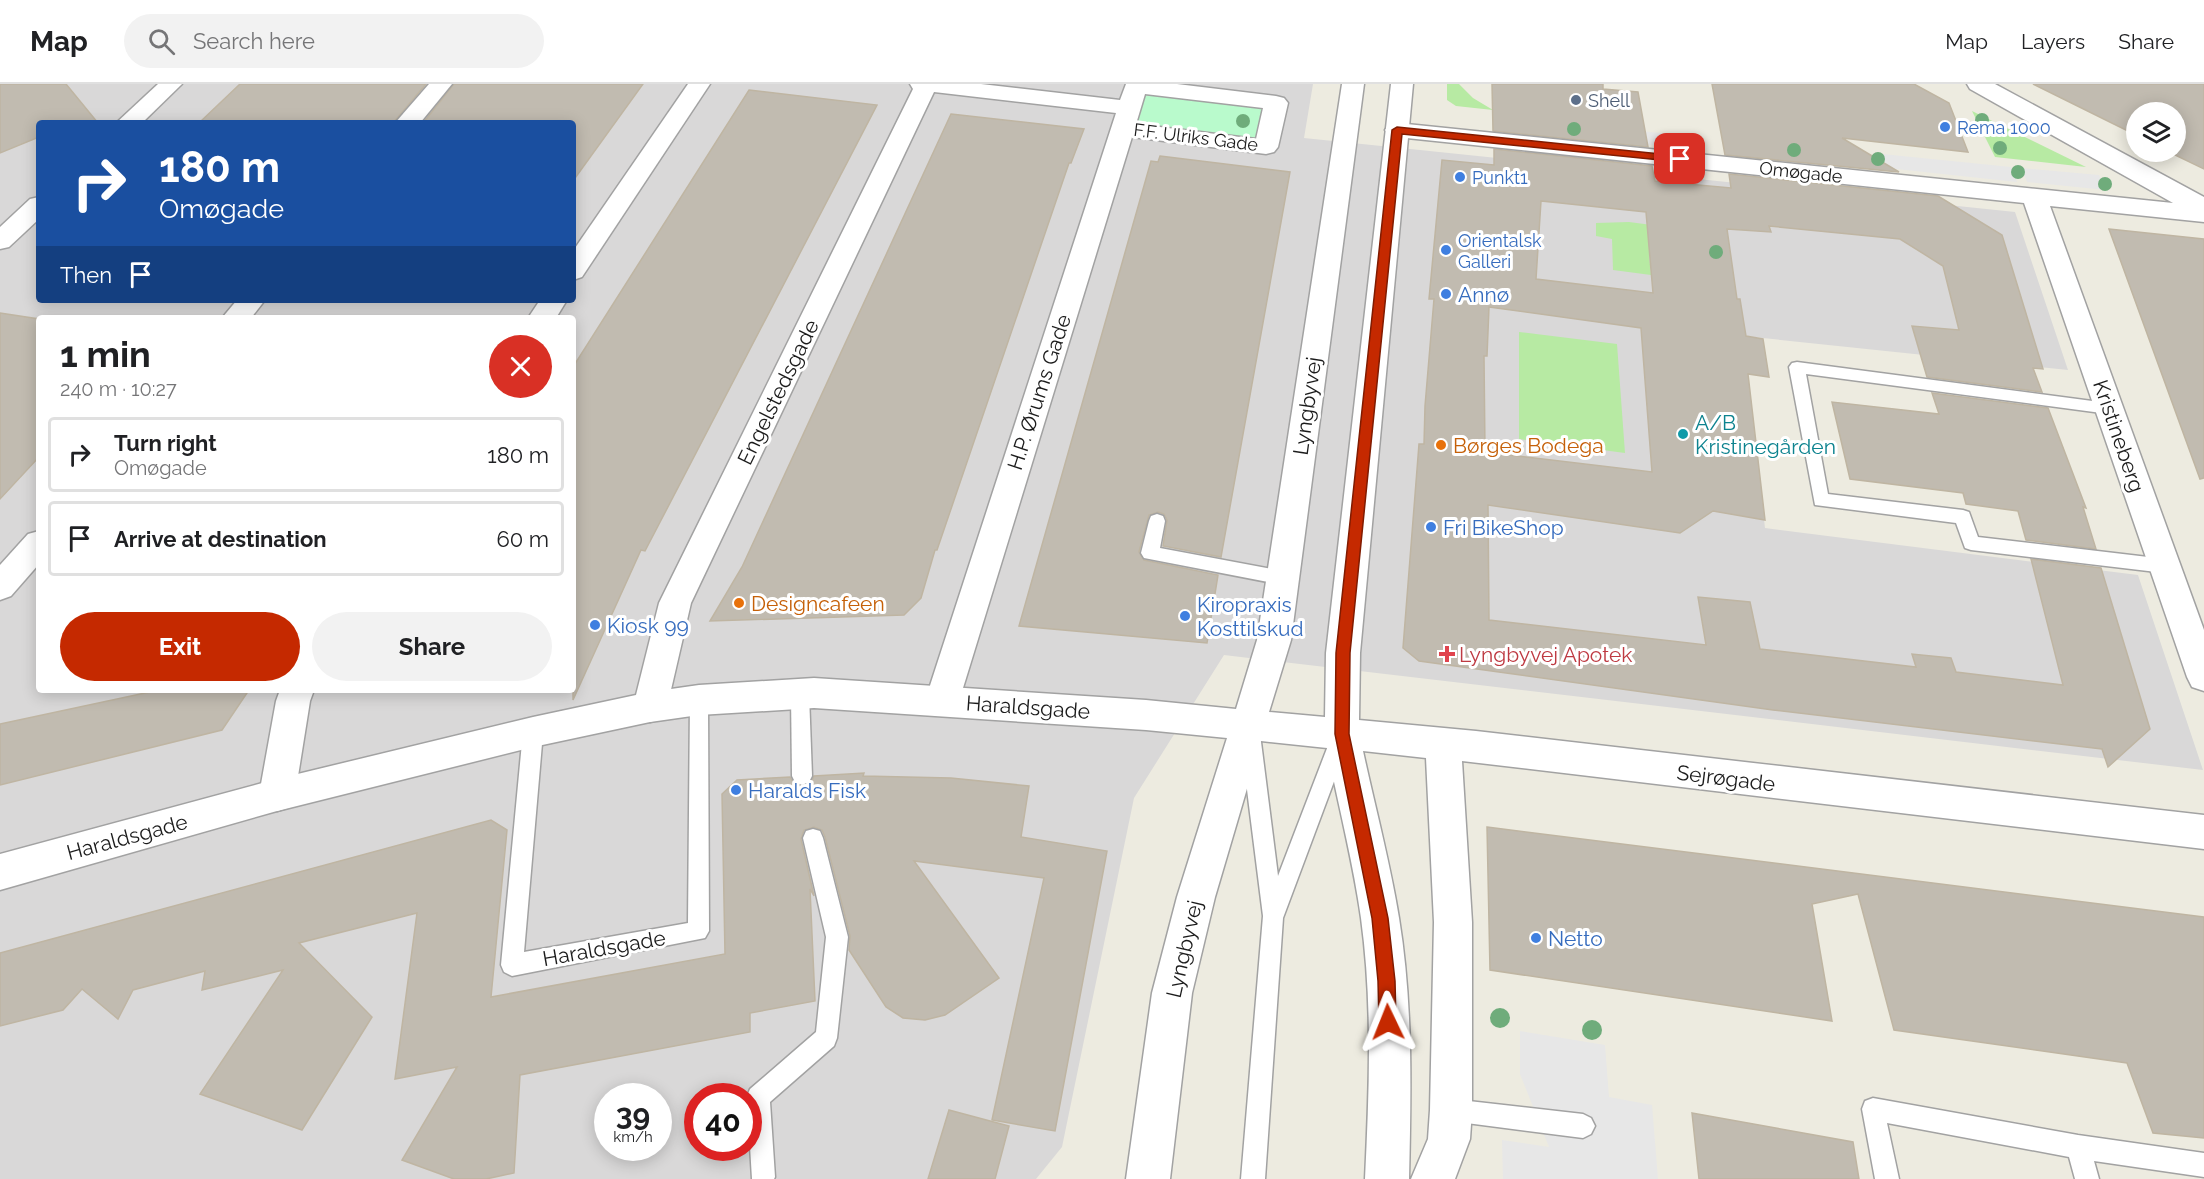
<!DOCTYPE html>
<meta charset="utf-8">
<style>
:root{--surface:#fff;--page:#f2f2f2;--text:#202124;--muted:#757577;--line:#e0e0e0;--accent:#c52900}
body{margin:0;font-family:Raleway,sans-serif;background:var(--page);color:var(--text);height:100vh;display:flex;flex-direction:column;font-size:22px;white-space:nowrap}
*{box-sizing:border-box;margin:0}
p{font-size:20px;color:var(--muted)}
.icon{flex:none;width:33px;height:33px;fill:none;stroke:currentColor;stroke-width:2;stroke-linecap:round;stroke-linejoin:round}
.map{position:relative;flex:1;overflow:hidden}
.drawer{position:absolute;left:36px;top:231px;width:540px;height:378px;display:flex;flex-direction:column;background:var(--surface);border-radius:6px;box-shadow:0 3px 15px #0003}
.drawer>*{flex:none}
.hud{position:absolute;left:36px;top:36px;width:540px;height:183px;border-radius:6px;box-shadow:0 3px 15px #0003;background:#1a4fa0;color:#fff;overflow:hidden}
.fabs{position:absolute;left:2126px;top:18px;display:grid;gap:12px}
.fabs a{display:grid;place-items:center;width:60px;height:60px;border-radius:50%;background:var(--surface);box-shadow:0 3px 15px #0003;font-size:30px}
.speed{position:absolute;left:594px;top:999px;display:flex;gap:12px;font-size:30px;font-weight:700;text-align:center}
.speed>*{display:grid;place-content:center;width:78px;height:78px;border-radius:50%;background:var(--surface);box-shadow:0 3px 15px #0003;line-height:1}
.speed small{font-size:15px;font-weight:400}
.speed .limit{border:9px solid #d22;background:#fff;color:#111}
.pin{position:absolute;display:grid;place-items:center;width:51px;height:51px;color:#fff;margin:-26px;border-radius:12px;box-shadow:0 3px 9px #0006}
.me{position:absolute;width:66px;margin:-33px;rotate:358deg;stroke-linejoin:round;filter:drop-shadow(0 0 4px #0008)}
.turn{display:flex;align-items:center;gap:21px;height:126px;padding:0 24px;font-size:27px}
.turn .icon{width:78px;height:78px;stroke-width:2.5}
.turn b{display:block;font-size:42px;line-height:51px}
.then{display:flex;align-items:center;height:57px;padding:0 24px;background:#0003;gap:12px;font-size:22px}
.round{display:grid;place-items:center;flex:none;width:63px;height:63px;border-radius:32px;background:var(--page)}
.headline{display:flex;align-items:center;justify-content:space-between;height:102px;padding:0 24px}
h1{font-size:36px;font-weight:700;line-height:45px}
.cta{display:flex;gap:12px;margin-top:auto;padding:12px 24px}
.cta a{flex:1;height:69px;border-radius:36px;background:var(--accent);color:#fff;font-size:24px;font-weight:700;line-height:69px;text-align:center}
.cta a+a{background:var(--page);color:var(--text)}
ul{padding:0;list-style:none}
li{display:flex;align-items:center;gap:18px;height:75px;margin:0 12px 9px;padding:0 12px;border:3px solid var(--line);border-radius:6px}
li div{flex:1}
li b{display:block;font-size:22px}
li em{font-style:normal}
header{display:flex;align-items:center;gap:36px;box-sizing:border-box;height:84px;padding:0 30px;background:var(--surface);border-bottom:2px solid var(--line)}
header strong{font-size:28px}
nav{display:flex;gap:33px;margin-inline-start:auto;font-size:21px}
.search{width:420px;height:54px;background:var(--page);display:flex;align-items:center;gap:15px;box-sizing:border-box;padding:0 21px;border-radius:33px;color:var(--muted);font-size:22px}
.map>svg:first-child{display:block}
.residential{fill:#d9d8d8;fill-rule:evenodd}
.grass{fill:#b7eaa3}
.park{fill:#b9facc}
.parking{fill:#e7e7e7}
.building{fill:#c1bbb0;stroke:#bfb5a2;stroke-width:1.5;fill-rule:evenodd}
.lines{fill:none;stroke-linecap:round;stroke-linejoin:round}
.service-casing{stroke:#a2a2a2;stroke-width:3}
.minor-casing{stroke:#a2a2a2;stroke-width:3}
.tertiary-casing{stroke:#a2a2a2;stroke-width:3}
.service{fill:#fff;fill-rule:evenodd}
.minor{fill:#fff;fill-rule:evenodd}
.tertiary{fill:#fff;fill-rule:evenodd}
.tree{fill:#6fac7b}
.route{fill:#c52900;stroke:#801b00;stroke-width:1.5}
.service-dot{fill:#5c6f8a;stroke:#fff;stroke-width:2}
.shop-dot{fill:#3f7fe0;stroke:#fff;stroke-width:2}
.culture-dot{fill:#0f9aa8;stroke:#fff;stroke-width:2}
.food-dot{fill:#e8710a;stroke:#fff;stroke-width:2}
.health-dot{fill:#e0444e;stroke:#fff;stroke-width:2}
.labels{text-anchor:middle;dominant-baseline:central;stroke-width:6;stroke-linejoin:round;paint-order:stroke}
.far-service-label{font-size:18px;fill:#4e5e75;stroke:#fff;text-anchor:start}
.far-shop-label{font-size:18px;fill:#366cbe;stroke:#fff;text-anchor:start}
.far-street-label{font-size:18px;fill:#1b1b1b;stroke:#fff}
.shop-label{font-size:21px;fill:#366cbe;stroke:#fff;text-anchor:start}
.street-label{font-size:21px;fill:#1b1b1b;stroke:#fff}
.culture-label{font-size:21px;fill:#0d838f;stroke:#fff;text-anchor:start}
.food-label{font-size:21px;fill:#c56008;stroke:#fff;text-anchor:start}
.health-label{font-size:21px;fill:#be3a42;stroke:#fff;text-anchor:start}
</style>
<header>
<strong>Map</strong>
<div class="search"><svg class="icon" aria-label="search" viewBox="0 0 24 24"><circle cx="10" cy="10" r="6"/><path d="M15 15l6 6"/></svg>Search here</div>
<nav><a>Map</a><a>Layers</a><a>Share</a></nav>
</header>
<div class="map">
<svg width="2204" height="1095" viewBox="0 0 2204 1095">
<rect width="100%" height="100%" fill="#edebe0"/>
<path class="residential" d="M0,0H1313L1304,54L2015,128L2068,286L1743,252L1765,444L2138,491L2203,686L1224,571L1134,714L1062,1063L1036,1095H0ZM39,39H573V216H39ZM39,234H573V606H39ZM608,1012H658V1064H608ZM698,1012H748V1064H698Z"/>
<g class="grass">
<polygon points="1447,0 1459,0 1473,14 1493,26 1456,22 1447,16"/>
<polygon points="1972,27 2086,83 1995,73"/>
<polygon points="1629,138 1667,143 1649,170 1651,191 1613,186 1612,155 1596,152 1596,139"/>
<polygon points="1519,248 1617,260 1625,369 1519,355"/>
</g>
<polygon class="park" points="1147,6 1267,21 1258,60 1134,44"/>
<g class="parking">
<polygon points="1579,41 1681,51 1683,64 1580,54"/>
<polygon points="1496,60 1690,80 1692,96 1496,75"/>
<polygon points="1882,70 2011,83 2017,98 1887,84"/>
<polygon points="2021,84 2099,91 2106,106 2027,98"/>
<polygon points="1520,947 1605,961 1609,1013 1652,1021 1658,1095 1503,1095 1502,1056 1549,1063 1520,990"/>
</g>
<g class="building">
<polygon points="0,0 66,0 98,39 39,39 39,53 0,69"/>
<polygon points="240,0 426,0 393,39 199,39"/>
<polygon points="454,0 643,0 573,97 573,39 423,39"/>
<polygon points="1492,0 1603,0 1603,5 1638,8 1648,63 1493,47"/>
<polygon points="1712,0 1914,0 1949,19 1968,68 1842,54 1899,88 1725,71"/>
<polygon points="2033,0 2204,0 2204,85 2169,68 2175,68 2175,28 2136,28 2136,51"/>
<polygon points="749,6 877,21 645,467 641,466 573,616 573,283"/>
<polygon points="951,30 1084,45 1071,79 1069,79 937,466 935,466 921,514 904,531 710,537 742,483"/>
<path d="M1494,65L1652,82L1655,97L1731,104L1729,90L1938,112L2002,151L2043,285L2033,284L2042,308L1927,293L1912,242L1959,246L1943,182L1900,155L1769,142L1771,148L1727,145L1737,215H1740L1746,252L1763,255L1769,293L1748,290L1765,436L1713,427L1680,449L1488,421L1489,536L1706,561L1698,513L1750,518L1760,565L1916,583L1912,570L1951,574L1956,588L2063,601L2031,475L2101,484L2150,645L2108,683L2102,665L1773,626L1419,577L1403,564L1419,360H1424L1425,322L1434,215H1429L1442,76L1494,81ZM1541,117L1646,128L1653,209L1536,195ZM1489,223L1641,244L1652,388L1485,368L1484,272H1487Z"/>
<polygon points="1160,72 1290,88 1221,473 1163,462 1167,436 1164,430 1158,428 1149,431 1139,468 1144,476 1218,491 1207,559 1019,542 1151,77 1158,78"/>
<polygon points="2109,145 2204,155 2204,394 2200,395"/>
<polygon points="0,229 39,235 39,373 0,415"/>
<polygon points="1932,309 2048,324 2086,424 2083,423 2096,465 2026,456 2018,427 1966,420 1963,409 1850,395 1832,318 1939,330"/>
<polygon points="159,606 249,606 222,646 0,701 0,640"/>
<polygon points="864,689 863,692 951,694 1029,702 1021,753 1107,767 1055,1047 992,1036 1044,794 914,777 999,894 945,931 925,936 903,934 886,923 849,866 850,852 825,753 822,746 814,743 804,746 801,755 814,812 810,805 815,917 750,929 750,948 520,991 514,1089 486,1095 454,1095 402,1076 457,983 395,995 417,829 299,859 372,933 302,1046 200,1010 283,886 202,906 205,887 133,906 118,935 82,905 63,926 0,942 0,869 491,736 507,746 491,913 725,870 722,710 737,696 790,693 794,700 803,703 811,699 814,692"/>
<polygon points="1487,743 2204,833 2204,1054 2153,1049 2127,979 1894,946 1858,810 1812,820 1832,937 1490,886"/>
<polygon points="949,1026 1009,1042 995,1095 928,1095"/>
<polygon points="1692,1029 1853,1058 1859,1095 1699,1095"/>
</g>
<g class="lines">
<defs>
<g id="service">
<polygon points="1797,278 2115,320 2117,324 2115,328 2109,330 1806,290 1828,410 1963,426 1969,428 1978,453 2165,475 2171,477 2174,482 2171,487 2165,489 1971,466 1965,464 1956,439 1815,421 1789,283 1792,279"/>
<polygon points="1157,430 1163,432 1165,437 1160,464 1283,487 1289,489 1292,494 1289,499 1283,501 1144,474 1141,469 1149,437 1151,432"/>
<polygon points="800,602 807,604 809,610 812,692 809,698 802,701 795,698 792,692 791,610 793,604"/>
<polygon points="699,608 706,610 708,616 709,847 705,854 512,892 504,888 501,881 523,648 526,642 533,640 540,642 543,648 524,868 688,839 690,616 692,610"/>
<polygon points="1251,650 1258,652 1261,658 1278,792 1331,654 1338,652 1345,654 1348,660 1283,834 1265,1095 1241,1095 1263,832 1241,658 1244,652"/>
<polygon points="813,745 820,747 823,754 848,853 837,954 834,962 770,1018 775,1093 774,1095 752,1095 747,1012 750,1005 816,948 826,853 803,754 806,747"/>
<polygon points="1873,1014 2078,1051 2204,1069 2204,1093 2094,1077 2099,1095 2075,1095 2069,1073 1887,1039 1899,1095 1875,1095 1862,1025 1865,1017"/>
<polygon points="1451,1015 1583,1030 1591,1034 1595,1042 1591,1050 1583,1054 1451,1037 1443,1034 1440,1026 1443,1018"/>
</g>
<g id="minor">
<polygon points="158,0 182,0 142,39 116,39"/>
<polygon points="429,0 452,0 420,39 395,39"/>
<polygon points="688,0 710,0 582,193 573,196 573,167"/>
<path d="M910,0H981L1120,16L1126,0H1177L1276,12L1284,14L1288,19L1278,63L1274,68L1266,70L1132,53L959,617L954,627L942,632L930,627L925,617L1116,29L934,8L691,519L667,623L662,634L650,638L638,634L633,623L659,519L913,5ZM1145,10L1263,24L1256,55L1136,40Z"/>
<polygon points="1967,0 1995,0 2204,113 2204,138 2050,122 2204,546 2204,607 2192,603 2187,593 2024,119 1397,53 1389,51 1385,46 1389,41 1397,39 2173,119 1970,5"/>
<polygon points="39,113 39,135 9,163 0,165 0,143 30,115"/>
<polygon points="237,216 265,216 251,234 222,234"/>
<polygon points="540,216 567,216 556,234 528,234"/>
<polygon points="39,447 39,480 11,512 0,516 0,481 28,450"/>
<polygon points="280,606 314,606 310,617 295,711 290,723 277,727 264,723 259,711 276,617"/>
</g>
<path id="tertiary" d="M1342,0H1364L1291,556L1269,628L1325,633L1326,569L1391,0H1413L1360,569L1359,636L1476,647L2204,731V765L1462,677L1472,838V1026L1470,1055L1455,1095H1411L1428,1055L1430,1026L1434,838L1426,674L1363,667C1375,723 1390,778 1399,834C1413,919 1411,1008 1409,1095H1365C1369,1009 1373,921 1361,834C1353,777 1338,720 1327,664L1261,657L1215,813L1192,909L1170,1095H1126L1152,909L1177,813L1227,654L1146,646L814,624L699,631L650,638L533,663L277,727L0,806V770L277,695L533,633L650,608L699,601L814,594L1146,616L1236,625L1257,556Z"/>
</defs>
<use href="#service" class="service-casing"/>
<use href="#minor" class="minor-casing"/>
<use href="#tertiary" class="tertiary-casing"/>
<use href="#service" class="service"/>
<use href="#minor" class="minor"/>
<use href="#tertiary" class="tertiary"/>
</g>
<g class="tree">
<circle cx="1982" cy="36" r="7"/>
<circle cx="1243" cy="37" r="7"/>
<circle cx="1574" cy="45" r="7"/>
<circle cx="1686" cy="56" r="7"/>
<circle cx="2000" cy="64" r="7"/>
<circle cx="1794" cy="66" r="7"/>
<circle cx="1878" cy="75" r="7"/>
<circle cx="2018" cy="88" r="7"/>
<circle cx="2105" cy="100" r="7"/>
<circle cx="1716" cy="168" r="7"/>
<circle cx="1500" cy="934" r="10"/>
<circle cx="1592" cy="946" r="10"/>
</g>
<polygon class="route" points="1397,43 1680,72 1685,75 1680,78 1402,50 1350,569 1349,650 1388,834 1395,897 1396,938 1394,944 1388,947 1382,944 1379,938 1378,897 1372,834 1335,650 1336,569 1392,46"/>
<circle class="service-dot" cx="1576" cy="16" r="6"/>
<g class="shop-dot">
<circle cx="1945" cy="43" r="6"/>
<circle cx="1460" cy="93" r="6"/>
<circle cx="1446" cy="166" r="6"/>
<circle cx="1446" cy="210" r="6"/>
<circle cx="1431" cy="443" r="6"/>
<circle cx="1185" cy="532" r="6"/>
<circle cx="595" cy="541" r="6"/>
<circle cx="736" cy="706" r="6"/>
<circle cx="1536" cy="854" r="6"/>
</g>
<circle class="culture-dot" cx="1683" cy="350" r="6"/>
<g class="food-dot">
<circle cx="1441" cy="361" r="6"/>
<circle cx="739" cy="519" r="6"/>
</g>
<path class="health-dot" d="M1444 561h6v6h6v6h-6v6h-6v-6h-6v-6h6z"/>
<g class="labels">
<g class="far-service-label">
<text x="1588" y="16">Shell</text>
</g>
<g class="far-shop-label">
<text x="1957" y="43">Rema 1000</text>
<text x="1472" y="93">Punkt1</text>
<text x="1458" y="156">Orientalsk<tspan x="1458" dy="21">Galleri</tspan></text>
</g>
<g class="far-street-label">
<text transform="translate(1196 53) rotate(7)">F.F. Ulriks Gade</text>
<text transform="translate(1801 88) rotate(6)">Omøgade</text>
</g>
<g class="shop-label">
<text x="1458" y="210">Annø</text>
<text x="1443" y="443">Fri BikeShop</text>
<text x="1197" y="520">Kiropraxis<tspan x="1197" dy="24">Kosttilskud</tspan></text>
<text x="607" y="541">Kiosk 99</text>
<text x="748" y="706">Haralds Fisk</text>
<text x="1548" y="854">Netto</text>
</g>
<g class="street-label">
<text transform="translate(778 308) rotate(-64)">Engelstedsgade</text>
<text transform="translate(1039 308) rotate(-72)">H.P. Ørums Gade</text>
<text transform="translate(1307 322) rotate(-82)">Lyngbyvej</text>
<text transform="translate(2119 352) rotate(71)">Kristineberg</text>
<text transform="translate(1028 623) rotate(4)">Haraldsgade</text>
<text transform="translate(1726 694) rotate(7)">Sejrøgade</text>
<text transform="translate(127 753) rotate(-15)">Haraldsgade</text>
<text transform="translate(604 864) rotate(-10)">Haraldsgade</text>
<text transform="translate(1184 865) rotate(-77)">Lyngbyvej</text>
</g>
<g class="culture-label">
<text x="1695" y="338">A/B<tspan x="1695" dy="24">Kristinegården</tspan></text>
</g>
<g class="food-label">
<text x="1453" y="361">Børges Bodega</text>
<text x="751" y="519">Designcafeen</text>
</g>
<g class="health-label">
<text x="1459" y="570">Lyngbyvej Apotek</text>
</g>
</g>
</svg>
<div class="fabs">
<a><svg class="icon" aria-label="layers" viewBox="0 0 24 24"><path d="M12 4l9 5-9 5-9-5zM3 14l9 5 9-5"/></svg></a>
</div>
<div class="speed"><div>39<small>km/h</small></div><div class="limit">40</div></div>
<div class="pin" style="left:1680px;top:75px;background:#d93025"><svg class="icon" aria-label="arrive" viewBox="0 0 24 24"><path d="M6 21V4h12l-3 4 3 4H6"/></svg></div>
<svg class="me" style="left:1388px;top:938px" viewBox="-20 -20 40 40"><path d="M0-17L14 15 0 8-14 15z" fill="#c52900" stroke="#fff" stroke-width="4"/></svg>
<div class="hud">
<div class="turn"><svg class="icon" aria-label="right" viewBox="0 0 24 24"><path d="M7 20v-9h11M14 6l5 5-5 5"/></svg><div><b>180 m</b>Omøgade</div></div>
<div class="then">Then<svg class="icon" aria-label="arrive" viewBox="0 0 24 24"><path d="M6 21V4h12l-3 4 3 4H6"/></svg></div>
</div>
<section class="drawer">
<div class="headline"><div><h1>1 min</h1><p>240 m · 10:27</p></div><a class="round" style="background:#d93025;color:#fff"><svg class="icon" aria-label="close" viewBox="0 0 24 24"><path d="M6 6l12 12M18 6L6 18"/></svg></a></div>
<ul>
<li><svg class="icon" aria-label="right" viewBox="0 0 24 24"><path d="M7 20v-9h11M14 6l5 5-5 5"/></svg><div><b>Turn right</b><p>Omøgade</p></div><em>180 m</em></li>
<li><svg class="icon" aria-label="arrive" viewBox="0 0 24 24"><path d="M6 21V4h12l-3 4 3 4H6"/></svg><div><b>Arrive at destination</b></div><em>60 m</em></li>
</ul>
<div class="cta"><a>Exit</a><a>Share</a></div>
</section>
</div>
